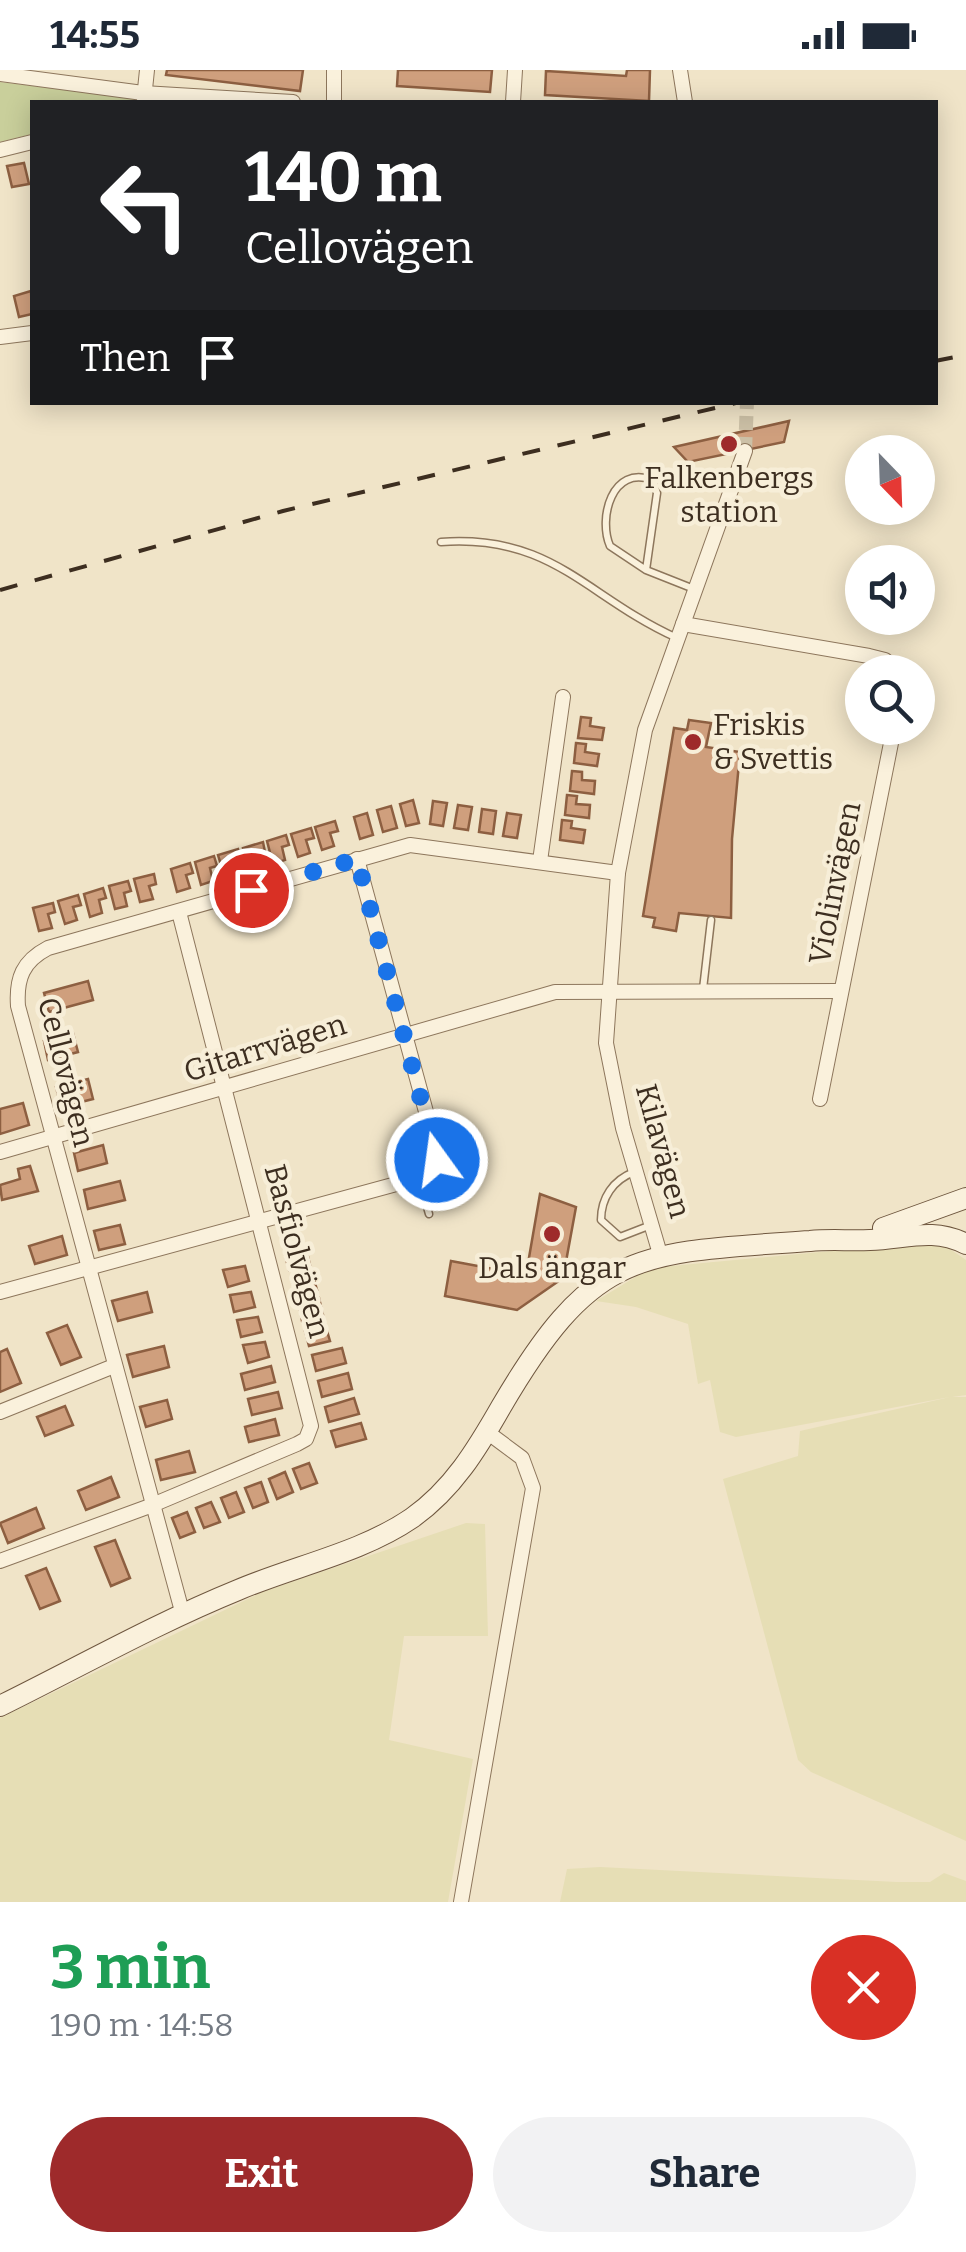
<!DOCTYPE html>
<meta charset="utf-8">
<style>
:root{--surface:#fff;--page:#f2f2f3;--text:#1f2937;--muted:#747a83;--accent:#9e2a2b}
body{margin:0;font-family:Bitter,serif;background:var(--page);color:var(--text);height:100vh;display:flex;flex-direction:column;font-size:38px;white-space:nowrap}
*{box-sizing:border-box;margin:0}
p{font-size:32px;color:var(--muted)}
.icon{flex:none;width:55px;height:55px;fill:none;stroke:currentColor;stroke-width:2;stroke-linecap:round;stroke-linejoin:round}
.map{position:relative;height:1832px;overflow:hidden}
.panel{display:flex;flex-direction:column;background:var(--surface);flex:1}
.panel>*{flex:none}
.hud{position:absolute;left:30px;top:30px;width:908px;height:305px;border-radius:0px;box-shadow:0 5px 25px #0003;background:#202124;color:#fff;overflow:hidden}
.needle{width:65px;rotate:157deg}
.buttons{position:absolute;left:845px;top:365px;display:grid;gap:20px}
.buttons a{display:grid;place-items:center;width:90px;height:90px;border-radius:50%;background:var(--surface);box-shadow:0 5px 25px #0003;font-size:50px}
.pin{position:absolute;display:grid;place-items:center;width:85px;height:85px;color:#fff;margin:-42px;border:5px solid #fff;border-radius:50%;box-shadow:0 2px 10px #0007}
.me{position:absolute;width:110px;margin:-55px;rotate:346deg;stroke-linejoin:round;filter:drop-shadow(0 0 8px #0008)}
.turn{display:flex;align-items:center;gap:35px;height:210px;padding:0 50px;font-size:45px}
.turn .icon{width:130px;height:130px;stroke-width:2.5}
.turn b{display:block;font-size:70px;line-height:85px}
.then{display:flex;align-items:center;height:95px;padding:0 50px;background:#0003;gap:20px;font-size:38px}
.round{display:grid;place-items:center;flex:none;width:105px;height:105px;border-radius:52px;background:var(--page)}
.overview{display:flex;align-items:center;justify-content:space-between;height:170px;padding:0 50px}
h1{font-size:60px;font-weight:700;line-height:75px;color:#1e9e55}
.action{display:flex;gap:20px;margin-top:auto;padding:20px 50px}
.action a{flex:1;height:115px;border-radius:60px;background:var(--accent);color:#fff;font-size:40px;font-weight:700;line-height:115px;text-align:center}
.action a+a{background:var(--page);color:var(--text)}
.status{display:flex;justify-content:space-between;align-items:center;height:70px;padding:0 50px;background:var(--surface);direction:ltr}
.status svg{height:28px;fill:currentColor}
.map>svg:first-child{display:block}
.farmland{fill:#e6deb5}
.green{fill:#c9cf9b}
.building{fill:#cf9f7d;stroke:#8d5f41;stroke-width:2.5}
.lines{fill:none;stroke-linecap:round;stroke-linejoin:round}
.street-tunnel{stroke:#ccc0a6;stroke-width:14;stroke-dasharray:14 7;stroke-linecap:butt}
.lane-casing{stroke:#8d765c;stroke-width:9}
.street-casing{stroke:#8d765c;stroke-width:16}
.secondary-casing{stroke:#6f573f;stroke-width:22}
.lane{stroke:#faf1dc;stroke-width:6}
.street{stroke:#faf1dc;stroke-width:14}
.secondary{stroke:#faf1dc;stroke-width:20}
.rail{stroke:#3d2e20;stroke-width:4;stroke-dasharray:18 18;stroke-linecap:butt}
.route{stroke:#1a73e8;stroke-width:18;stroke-dasharray:0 32.4}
.poi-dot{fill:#9e2a2b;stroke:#f7eed8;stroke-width:4}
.labels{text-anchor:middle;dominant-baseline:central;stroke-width:9;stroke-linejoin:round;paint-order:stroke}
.poi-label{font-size:30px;fill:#3d2e20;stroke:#f7eed8}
.street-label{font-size:30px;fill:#3d2e20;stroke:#f7eed8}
</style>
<div class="status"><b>14:55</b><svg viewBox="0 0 49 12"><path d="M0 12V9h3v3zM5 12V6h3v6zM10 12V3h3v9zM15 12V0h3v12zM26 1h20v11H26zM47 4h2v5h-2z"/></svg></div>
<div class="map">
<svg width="966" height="1832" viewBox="0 0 966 1832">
<rect width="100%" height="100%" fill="#f0e4c8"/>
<g class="farmland">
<polygon points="915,1173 947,1177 966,1190 966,1325 952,1327 966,1327 966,1771 811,1702 798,1690 723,1409 798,1386 800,1361 950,1327 736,1367 720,1362 710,1310 698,1314 688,1254 636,1237 596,1231 650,1198"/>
<polygon points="466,1453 485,1454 488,1566 404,1566 389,1670 473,1689 448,1832 0,1832 0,1648 262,1522"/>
<polygon points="600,1797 897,1812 930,1812 944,1803 966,1811 966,1832 560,1832 567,1799"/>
</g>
<polygon class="green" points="0,12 133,28 136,32 32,32 32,64 0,72"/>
<g class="building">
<polygon points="167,0 303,0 300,21 166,5"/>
<polygon points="398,0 492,0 490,22 397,16"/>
<polygon points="627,0 650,0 649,31 545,25 546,1 626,6"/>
<polygon points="24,93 29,114 12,117 7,96"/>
<polygon points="31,221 32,244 19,247 14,226"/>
<polygon points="789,351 784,372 688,392 674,377"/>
<polygon points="581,647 591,648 590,656 604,658 602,670 578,668"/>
<polygon points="689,650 711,653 706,677 740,682 732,769 731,848 679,843 676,861 653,857 655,848 643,846 674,658 687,660"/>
<polygon points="576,673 586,674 585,682 599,684 597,696 574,693"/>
<polygon points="572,701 582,702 582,710 595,711 594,724 570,721"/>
<polygon points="567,725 577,726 576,734 590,735 589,748 565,745"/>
<polygon points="413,730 419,753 406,756 400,734"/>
<polygon points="433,731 447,733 443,756 430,754"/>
<polygon points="458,735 472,737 468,760 454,758"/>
<polygon points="391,736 397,758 383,762 377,740"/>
<polygon points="482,739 496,741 493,764 479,762"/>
<polygon points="367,743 373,765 360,769 354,747"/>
<polygon points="507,743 521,745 517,768 503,766"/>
<polygon points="562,750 572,751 571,758 585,760 583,773 560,770"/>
<polygon points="335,751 338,761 330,763 334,776 322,780 315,757"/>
<polygon points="311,758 314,768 306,770 310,783 298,787 291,764"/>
<polygon points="286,765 289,775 282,777 285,790 273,794 267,771"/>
<polygon points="263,772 265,782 258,784 262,797 249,801 243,778"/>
<polygon points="238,779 241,789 233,791 237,804 225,808 218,785"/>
<polygon points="214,786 217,796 210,798 213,811 201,815 195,792"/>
<polygon points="190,793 193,803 186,805 190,818 177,822 171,799"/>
<polygon points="154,804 156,814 149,816 153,829 140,832 134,809"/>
<polygon points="128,811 131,821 124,823 127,836 115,839 109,816"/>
<polygon points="103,818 106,828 99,830 102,843 90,847 84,824"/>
<polygon points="78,825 81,835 73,837 77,850 65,854 58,831"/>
<polygon points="53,833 55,842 48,844 52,858 39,861 33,838"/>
<polygon points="88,911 93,930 49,942 44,923"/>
<polygon points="73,963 78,982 48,990 44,971"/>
<polygon points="88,1009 93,1029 61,1037 56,1017"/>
<polygon points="23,1033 29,1055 0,1064 0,1039"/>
<polygon points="103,1075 107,1093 78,1101 74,1083"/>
<polygon points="30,1096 38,1121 2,1130 0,1115 20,1109 18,1099"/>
<polygon points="120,1111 125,1130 88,1139 84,1120"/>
<polygon points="540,1124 576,1137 563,1208 517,1240 445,1226 451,1191 526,1205"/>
<polygon points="120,1155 125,1174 99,1180 94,1161"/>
<polygon points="62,1166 67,1185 35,1194 29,1176"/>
<polygon points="306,1178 310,1195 289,1200 285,1185"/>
<polygon points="245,1196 249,1211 228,1217 223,1200"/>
<polygon points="312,1203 317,1220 296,1226 292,1211"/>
<polygon points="147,1222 152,1242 118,1251 112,1231"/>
<polygon points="251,1222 255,1237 234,1242 230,1225"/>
<polygon points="319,1228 323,1245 302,1251 299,1235"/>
<polygon points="258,1247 262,1262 241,1267 237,1250"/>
<polygon points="325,1254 330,1271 309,1276 305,1261"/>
<polygon points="67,1255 81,1287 61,1295 47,1263"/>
<polygon points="265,1272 269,1287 248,1293 243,1275"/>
<polygon points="164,1276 169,1297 133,1307 127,1285"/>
<polygon points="342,1278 346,1293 316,1301 312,1285"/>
<polygon points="7,1279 21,1313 0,1322 0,1282"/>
<polygon points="271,1296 275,1312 245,1320 241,1304"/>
<polygon points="348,1303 352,1319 322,1327 318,1311"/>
<polygon points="278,1322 282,1338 252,1345 248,1329"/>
<polygon points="354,1328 359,1344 329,1352 325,1337"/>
<polygon points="167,1330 172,1349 146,1357 140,1337"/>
<polygon points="65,1336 73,1355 45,1366 37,1347"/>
<polygon points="275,1349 279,1365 249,1372 245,1357"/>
<polygon points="361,1353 366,1369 336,1377 331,1361"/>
<polygon points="189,1381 195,1402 161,1410 156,1390"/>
<polygon points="309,1393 317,1413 301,1419 293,1399"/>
<polygon points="285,1402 293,1422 277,1429 269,1409"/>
<polygon points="111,1407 119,1427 86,1440 78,1421"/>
<polygon points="261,1412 268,1432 253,1438 245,1418"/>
<polygon points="236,1422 244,1442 229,1448 221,1428"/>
<polygon points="211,1432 220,1452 204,1458 196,1438"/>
<polygon points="36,1438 44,1458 8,1473 0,1453"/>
<polygon points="187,1442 195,1462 180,1468 172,1448"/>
<polygon points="115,1470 130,1508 111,1516 95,1477"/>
<polygon points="46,1498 60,1531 40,1539 26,1506"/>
</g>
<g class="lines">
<polyline class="street-tunnel" points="745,381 747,332"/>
<defs>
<g id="lane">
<path d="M441,472C553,464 586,527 677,568"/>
<path d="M646,500L657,423L652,410C612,395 598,448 610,476L646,500L694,519"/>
<polyline points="703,919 711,850"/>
<path d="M634,1102C613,1110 601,1128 601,1150L620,1167L651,1155"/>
<polyline points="419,1109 429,1144"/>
</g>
<g id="street">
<polyline points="680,0 685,32"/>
<polyline points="0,4 143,23 293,32"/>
<polyline points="144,29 147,0"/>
<polyline points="334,32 334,0"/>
<polyline points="513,32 515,0"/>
<polyline points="0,80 32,72"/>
<polyline points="0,267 32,263"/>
<polyline points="683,554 869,586 885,590 897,602"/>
<polyline points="540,791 563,627"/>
<polyline points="820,1029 894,658"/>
<polyline points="0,1082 555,922 841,921"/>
<polyline points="660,1184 623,1058 606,973 618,803 645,660 745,381"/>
<polyline points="0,1222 411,1110 435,1097 437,1082 357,789"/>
<polyline points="0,1342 114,1296"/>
<polyline points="0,1491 150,1436 297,1374 306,1369 311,1356 179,842"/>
<path d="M183,1545L18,936C16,908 23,891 48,878L410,775L618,803"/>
<polyline points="461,1832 533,1418 522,1388 487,1362"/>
</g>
<g id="secondary">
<polyline points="883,1158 966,1128"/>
<path d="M0,1636C79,1597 157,1553 238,1520C294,1496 361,1483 412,1448C453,1419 477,1379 501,1337C594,1178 637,1183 810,1171C830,1169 850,1171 870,1170C906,1169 932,1157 966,1174"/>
</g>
</defs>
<use href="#lane" class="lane-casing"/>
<use href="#street" class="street-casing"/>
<use href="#secondary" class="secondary-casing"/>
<use href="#lane" class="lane"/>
<use href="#street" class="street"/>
<use href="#secondary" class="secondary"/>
<g class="rail">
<polyline points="935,291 966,285"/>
<polyline points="0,520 283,441 740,332"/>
</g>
</g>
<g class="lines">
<polyline class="route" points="251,820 357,789 437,1090"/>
</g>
<g class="poi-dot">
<circle cx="729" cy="374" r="10"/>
<circle cx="693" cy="672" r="10"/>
<circle cx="552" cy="1164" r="10"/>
</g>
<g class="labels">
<g class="poi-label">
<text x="729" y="408">Falkenbergs<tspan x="729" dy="34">station</tspan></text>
<text x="713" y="655" text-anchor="start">Friskis<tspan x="713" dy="34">&amp; Svettis</tspan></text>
<text x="552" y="1198">Dals ängar</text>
</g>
<g class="street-label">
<text transform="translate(835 813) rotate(-79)">Violinvägen</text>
<text transform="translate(265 978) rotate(-17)">Gitarrvägen</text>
<text transform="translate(66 1002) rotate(76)">Cellovägen</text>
<text transform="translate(663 1081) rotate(75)">Kilavägen</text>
<text transform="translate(297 1181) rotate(75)">Basfiolvägen</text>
</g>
</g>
</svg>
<div class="buttons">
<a><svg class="needle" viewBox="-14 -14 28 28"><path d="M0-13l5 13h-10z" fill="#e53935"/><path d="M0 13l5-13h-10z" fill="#747a83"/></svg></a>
<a><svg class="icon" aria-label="sound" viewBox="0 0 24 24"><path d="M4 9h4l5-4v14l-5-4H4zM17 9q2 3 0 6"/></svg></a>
<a><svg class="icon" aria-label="search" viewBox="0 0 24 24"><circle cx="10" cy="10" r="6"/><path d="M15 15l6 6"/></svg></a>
</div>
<div class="pin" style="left:251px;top:820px;background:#d93025"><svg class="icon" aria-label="arrive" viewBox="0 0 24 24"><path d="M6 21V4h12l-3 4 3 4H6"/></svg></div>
<svg class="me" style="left:437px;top:1090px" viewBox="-20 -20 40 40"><circle r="17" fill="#1a73e8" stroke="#fff" stroke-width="3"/><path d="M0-11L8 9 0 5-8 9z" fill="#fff"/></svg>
<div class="hud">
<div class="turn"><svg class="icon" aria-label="left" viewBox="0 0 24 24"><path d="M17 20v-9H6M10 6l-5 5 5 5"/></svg><div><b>140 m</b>Cellovägen</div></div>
<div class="then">Then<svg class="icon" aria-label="arrive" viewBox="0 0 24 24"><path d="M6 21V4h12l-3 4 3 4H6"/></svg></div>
</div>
</div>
<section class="panel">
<div class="overview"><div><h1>3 min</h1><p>190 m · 14:58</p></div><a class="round" style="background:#d93025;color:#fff"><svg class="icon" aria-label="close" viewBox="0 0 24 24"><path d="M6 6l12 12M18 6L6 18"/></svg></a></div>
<div class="action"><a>Exit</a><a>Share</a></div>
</section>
